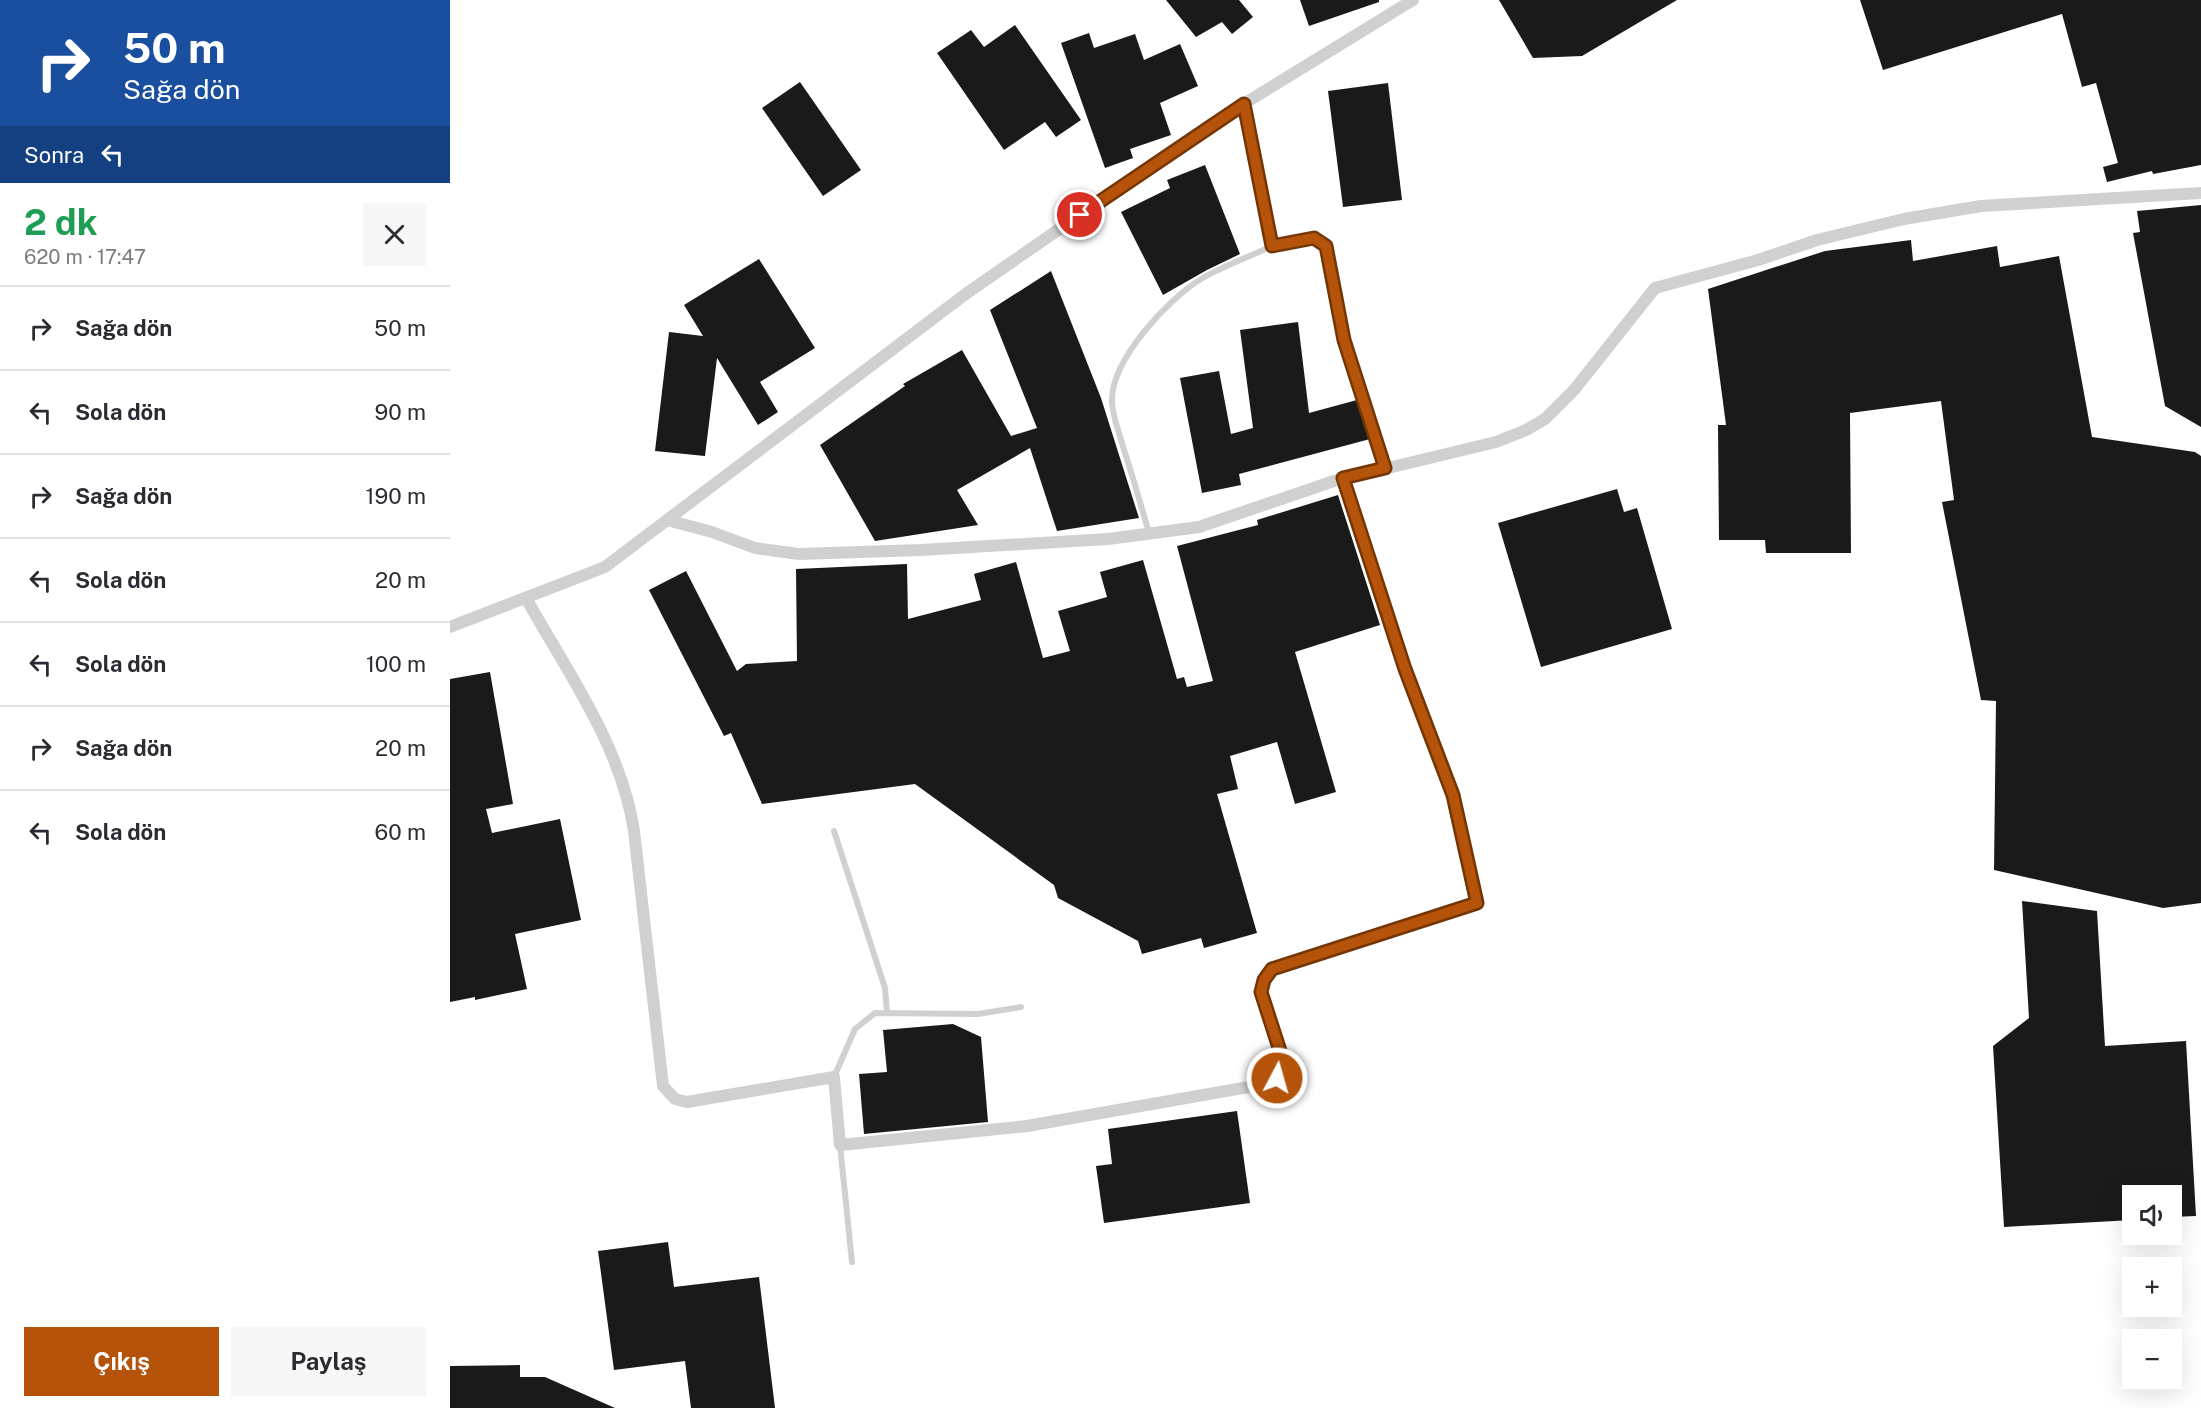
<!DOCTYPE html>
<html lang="tr">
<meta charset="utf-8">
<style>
:root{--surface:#fff;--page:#f7f7f7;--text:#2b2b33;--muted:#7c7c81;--line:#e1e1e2;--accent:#b45309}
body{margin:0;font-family:"Public Sans",sans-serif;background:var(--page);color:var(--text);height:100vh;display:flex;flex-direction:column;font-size:22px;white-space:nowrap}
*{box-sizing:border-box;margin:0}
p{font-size:20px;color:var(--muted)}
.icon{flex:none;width:33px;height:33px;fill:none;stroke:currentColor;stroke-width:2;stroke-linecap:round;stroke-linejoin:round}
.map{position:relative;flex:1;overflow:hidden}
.sheet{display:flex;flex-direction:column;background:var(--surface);width:450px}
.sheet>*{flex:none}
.hud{background:#1a4fa0;color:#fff;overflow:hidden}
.fabs{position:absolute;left:1672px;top:1185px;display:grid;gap:12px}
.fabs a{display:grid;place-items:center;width:60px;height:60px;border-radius:0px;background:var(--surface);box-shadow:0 6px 24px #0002;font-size:30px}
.pin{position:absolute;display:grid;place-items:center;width:51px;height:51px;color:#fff;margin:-26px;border:3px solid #fff;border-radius:50%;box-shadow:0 2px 6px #0007}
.me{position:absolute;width:66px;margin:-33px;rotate:6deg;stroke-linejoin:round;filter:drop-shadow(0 0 4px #0008)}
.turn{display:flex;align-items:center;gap:21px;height:126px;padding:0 24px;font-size:27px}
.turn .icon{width:78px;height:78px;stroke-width:2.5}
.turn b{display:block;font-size:42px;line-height:51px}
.then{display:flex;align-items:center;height:57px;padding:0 24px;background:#0003;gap:12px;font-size:22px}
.round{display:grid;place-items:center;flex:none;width:63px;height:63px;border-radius:0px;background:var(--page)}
.overview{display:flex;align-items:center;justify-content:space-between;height:102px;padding:0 24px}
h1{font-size:36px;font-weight:700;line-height:45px;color:#1e9e55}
.primary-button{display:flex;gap:12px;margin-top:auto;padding:12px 24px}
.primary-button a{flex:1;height:69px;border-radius:0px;background:var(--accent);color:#fff;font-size:24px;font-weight:700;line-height:69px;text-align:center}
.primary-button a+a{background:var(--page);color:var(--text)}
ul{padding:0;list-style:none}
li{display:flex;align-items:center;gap:18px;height:84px;padding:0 24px;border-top:2px solid var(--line)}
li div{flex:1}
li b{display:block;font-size:22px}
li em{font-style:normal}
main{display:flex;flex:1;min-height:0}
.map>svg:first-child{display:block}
.building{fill:#1a1a1a}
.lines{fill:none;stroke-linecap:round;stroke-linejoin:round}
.lane{stroke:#d0d0d0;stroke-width:6}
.street{stroke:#d0d0d0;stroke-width:12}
.route-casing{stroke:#753606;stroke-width:15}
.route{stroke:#b45309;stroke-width:10}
</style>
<main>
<section class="sheet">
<div class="hud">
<div class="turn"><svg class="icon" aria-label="right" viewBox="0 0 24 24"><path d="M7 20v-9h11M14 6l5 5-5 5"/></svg><div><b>50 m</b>Sağa dön</div></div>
<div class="then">Sonra<svg class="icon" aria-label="left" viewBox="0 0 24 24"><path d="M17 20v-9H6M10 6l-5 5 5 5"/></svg></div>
</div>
<div class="overview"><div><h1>2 dk</h1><p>620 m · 17:47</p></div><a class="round"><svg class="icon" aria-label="close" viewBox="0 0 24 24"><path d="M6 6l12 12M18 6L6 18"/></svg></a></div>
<ul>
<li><svg class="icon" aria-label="right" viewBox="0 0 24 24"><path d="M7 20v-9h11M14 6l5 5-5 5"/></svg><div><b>Sağa dön</b></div><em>50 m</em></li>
<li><svg class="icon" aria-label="left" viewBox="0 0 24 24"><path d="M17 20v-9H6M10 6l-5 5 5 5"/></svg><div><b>Sola dön</b></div><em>90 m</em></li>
<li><svg class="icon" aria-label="right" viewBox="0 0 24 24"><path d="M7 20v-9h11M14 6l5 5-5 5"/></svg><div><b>Sağa dön</b></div><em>190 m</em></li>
<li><svg class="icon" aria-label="left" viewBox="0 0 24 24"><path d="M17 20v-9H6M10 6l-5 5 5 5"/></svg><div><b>Sola dön</b></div><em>20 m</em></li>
<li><svg class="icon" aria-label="left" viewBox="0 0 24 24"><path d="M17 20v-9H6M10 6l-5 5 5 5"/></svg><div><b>Sola dön</b></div><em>100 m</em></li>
<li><svg class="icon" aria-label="right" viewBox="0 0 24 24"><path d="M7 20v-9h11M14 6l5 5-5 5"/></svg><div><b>Sağa dön</b></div><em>20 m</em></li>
<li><svg class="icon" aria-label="left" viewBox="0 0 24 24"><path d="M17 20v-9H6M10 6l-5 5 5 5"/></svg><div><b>Sola dön</b></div><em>60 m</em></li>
</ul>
<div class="primary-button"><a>Çıkış</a><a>Paylaş</a></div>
</section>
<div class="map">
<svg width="1751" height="1408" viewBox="0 0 1751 1408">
<rect width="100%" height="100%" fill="#fff"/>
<g class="building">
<polygon points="716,0 789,0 803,17 782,34 772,22 746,37"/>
<polygon points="850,0 929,0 929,2 859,26"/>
<polygon points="1049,0 1227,0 1132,56 1083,58"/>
<polygon points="1410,0 1751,0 1751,165 1703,174 1702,171 1657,182 1653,167 1668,163 1646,83 1632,87 1612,14 1433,70"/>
<polygon points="565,25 631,120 606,137 595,122 554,150 487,53 521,30 534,47"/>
<polygon points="639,33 644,48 685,34 694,60 730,44 748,86 710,103 721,135 680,149 683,158 655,168 611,43"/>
<polygon points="350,82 411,170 373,196 312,108"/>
<polygon points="938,83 952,200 893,207 878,91"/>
<polygon points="755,165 790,254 757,270 713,295 671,212 720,188 717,180"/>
<polygon points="1751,205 1751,427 1715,406 1683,233 1690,232 1687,211"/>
<polygon points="1461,240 1463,261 1547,246 1550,267 1609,256 1642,437 1745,452 1751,456 1751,903 1713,908 1544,870 1546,701 1531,700 1492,502 1504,500 1491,401 1400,413 1401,553 1316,553 1315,540 1269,540 1268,425 1276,425 1258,289 1375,251"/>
<polygon points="309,259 365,348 310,382 328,412 308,425 267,358 255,456 205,451 219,332 253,336 234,305"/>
<polygon points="601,271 651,398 689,518 607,531 580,448 507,490 528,525 425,541 370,445 455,386 453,384 512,350 561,436 587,428 540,310"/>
<polygon points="848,322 859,413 907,400 920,439 789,474 791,485 752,493 730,378 769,371 781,434 803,428 790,330"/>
<polygon points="1167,489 1174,512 1187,508 1222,629 1091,667 1048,523"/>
<polygon points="888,495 930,625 845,652 886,792 845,804 827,742 780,756 788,789 767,794 807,933 754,948 751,938 692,954 688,941 608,898 604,885 465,784 312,804 281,733 274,736 199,590 236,571 287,671 296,664 347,661 346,569 457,564 458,619 531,600 524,574 566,562 593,658 620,651 608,611 657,597 650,572 693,560 727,679 734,677 737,687 763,681 727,546 808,525 807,520"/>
<polygon points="40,672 63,804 36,809 42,833 110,819 131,920 65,934 77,989 25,1000 25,997 0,1002 0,679"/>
<polygon points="1572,901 1647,911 1655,1046 1736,1041 1746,1216 1722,1217 1722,1196 1683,1196 1683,1220 1554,1227 1543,1046 1579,1018"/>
<polygon points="503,1024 531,1037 538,1122 414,1134 409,1074 437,1072 433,1030"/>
<polygon points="787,1111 800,1203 654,1223 646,1166 662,1164 658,1129"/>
<polygon points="218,1242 224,1287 309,1277 325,1408 241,1408 235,1361 164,1370 148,1251"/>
<polygon points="70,1365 70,1377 95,1377 165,1408 0,1408 0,1366"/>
</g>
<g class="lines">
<g class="lane">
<polyline points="794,104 822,246 864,238 876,246 894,341 935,468"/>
<path d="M699,533C691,505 683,477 674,450C670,434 662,417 662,401C661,360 718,299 751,279C773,266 799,257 822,246"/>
<polyline points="384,831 435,988 437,1012"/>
<polyline points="384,1077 405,1029 425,1013 528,1014 571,1007"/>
<polyline points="390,1145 402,1262"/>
</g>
<g class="street">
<polyline points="217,520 262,532 305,548 349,554 471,550 658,539 749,527 884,481 1046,442 1076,430 1095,419 1124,390 1205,288 1308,260 1367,240 1454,219 1531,206 1751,193"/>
<path d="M76,598C117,672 171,745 184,831L213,1086L225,1099L237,1102L384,1077L390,1145L577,1126L822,1083L830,1074L833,1063L811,991L814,980L822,969L1027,903L1003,795L955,669L893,478"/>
<polyline points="0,627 155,567 517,293 761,124 963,0"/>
</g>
</g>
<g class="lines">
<defs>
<polyline id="route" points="630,215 794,104 822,246 864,238 876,246 894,340 935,468 893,478 955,669 1003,795 1027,903 822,969 814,980 811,992 832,1057 832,1069 827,1078"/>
</defs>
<use href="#route" class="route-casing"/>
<use href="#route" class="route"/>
</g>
</svg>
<div class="fabs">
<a><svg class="icon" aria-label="sound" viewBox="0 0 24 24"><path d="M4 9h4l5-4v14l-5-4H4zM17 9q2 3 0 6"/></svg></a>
<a>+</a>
<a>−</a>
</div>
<div class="pin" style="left:630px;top:215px;background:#d93025"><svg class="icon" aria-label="arrive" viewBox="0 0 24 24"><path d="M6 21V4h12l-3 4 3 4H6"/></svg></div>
<svg class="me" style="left:827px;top:1078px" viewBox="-20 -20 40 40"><circle r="17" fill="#b45309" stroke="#fff" stroke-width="3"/><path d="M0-11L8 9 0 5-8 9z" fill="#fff"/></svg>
</div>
</main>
